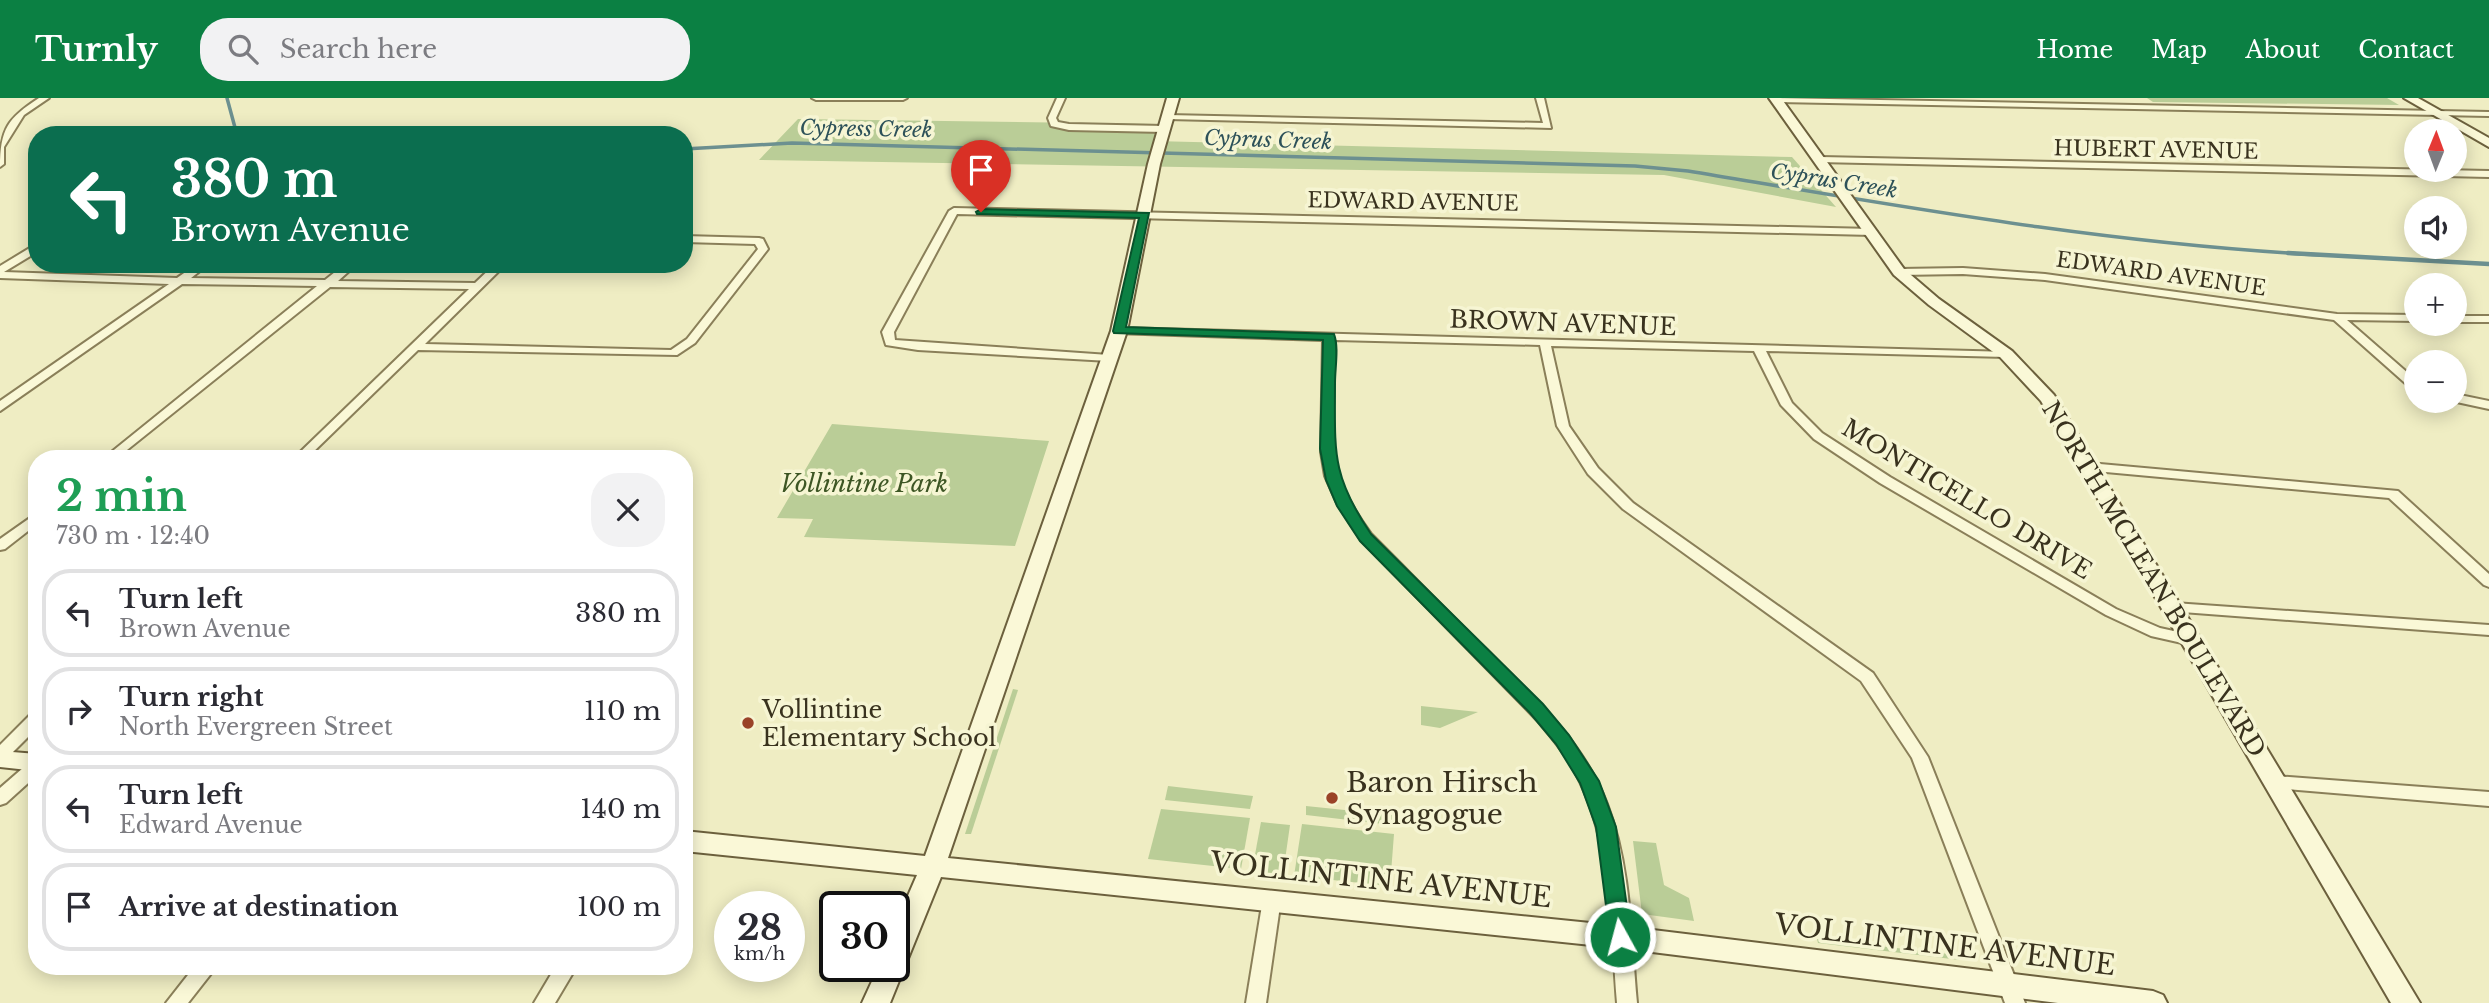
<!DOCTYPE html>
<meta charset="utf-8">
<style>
:root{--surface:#fff;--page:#f2f2f3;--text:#2b2b33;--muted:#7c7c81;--line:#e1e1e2;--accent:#0b8043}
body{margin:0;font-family:"Libre Baskerville",serif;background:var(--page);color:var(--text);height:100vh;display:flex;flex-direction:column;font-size:26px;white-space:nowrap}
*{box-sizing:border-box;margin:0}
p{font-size:23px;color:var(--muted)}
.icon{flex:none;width:38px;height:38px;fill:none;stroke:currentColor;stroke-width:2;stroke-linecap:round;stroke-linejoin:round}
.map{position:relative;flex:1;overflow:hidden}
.side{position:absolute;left:28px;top:352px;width:665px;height:525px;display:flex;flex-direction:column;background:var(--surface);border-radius:28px;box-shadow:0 4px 18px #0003}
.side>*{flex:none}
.top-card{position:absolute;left:28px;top:28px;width:665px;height:147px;border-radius:28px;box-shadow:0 4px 18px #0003;background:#0b6e4f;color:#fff;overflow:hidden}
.needle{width:46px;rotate:1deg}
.controls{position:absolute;left:2404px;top:21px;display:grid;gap:14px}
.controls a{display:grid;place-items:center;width:63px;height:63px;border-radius:50%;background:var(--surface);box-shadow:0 4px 18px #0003;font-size:35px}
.speed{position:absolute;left:714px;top:793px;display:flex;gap:14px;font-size:35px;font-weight:700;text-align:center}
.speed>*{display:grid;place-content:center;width:91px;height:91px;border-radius:50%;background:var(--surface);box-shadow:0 4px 18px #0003;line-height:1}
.speed small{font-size:18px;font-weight:400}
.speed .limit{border:4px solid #111;border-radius:10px;background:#fff;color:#111}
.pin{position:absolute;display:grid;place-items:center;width:60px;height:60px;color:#fff;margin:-72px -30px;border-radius:50% 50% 50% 0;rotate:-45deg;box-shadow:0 0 7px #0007}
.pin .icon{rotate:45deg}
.me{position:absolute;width:77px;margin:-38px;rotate:353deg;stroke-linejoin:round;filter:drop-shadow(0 0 5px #0008)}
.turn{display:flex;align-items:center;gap:24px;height:147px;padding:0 28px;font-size:32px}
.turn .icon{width:91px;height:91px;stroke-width:2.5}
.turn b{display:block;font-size:49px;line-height:60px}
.round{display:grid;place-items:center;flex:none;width:74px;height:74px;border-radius:28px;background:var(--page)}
.overview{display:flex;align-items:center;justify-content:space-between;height:119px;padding:0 28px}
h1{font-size:42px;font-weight:800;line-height:52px;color:#1e9e55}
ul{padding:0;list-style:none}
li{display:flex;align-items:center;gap:21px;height:88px;margin:0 14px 10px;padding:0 14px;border:4px solid var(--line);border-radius:28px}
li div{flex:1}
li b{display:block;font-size:26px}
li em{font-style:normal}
header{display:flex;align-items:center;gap:42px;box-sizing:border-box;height:98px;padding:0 35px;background:var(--accent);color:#fff}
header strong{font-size:33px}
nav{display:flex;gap:38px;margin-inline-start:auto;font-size:24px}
.search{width:490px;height:63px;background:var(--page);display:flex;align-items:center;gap:18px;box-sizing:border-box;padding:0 24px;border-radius:28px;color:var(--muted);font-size:26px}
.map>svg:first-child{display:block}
.green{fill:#bacd97}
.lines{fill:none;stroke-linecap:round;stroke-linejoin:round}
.stream-far1{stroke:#6c9090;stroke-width:3.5}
.stream{stroke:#6c9090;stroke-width:4.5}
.street-casing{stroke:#8a7f59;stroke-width:4}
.secondary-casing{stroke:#6c603d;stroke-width:4}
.street{fill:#faf8d7;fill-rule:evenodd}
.secondary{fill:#faf8d7;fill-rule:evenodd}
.route{fill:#0b8043;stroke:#07532c;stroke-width:2}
.poi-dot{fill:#9a4328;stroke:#f6f5d3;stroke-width:2.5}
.labels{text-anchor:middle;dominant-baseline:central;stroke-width:7;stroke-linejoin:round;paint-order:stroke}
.far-water-label{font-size:21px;font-style:italic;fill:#2d5159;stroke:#f6f5d3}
.far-street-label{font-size:21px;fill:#39321e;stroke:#f6f5d3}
.street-label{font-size:24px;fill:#39321e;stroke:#f6f5d3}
.park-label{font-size:24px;font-style:italic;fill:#3d5624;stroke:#f6f5d3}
.poi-label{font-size:24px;fill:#39321e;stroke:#f6f5d3;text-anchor:start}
.near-poi-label{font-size:28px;fill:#39321e;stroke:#f6f5d3;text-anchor:start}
.near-street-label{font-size:28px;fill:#39321e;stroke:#f6f5d3}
</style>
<header>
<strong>Turnly</strong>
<div class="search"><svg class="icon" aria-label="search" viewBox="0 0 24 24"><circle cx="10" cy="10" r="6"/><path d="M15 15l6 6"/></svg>Search here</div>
<nav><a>Home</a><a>Map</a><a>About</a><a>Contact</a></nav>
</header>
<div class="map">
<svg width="2489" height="905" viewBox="0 0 2489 905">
<rect width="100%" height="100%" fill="#efedc3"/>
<g class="green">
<polygon points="2147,0 2387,0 2399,7 2153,4"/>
<polygon points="798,21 1156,26 1154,43 1792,59 1836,109 1664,77 759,62"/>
<polygon points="832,326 1049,343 1015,448 804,439 813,421 777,420"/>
<polygon points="1013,591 1018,592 971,736 965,736"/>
<polygon points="1421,608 1478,614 1440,630 1421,627"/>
<polygon points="1168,688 1253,698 1250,711 1165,702"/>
<polygon points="1306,708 1393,717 1392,727 1306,717"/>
<polygon points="1161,711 1250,720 1241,771 1148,761"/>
<polygon points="1261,724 1290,727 1283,776 1252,773"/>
<polygon points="1302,726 1394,736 1390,788 1294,778"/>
<polygon points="1633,743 1656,745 1664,787 1689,800 1694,823 1642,816"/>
<polygon points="1817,841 1958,857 1960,862 1818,845"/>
</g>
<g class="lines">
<g class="stream-far1">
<polyline points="227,0 237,37"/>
<path d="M684,51L792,45L1635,68L1688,73C1899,108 2108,146 2322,157"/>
</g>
<polyline class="stream" points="2288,155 2489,166"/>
<defs>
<g id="street">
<path d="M39,0H49L24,17L4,49V66L0,69C0,31 8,20 39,0Z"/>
<polygon points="812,0 907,0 903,2 816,2"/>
<polygon points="1057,0 1065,0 1056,20 1058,24 1069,26 1164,28 1168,31 1164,34 1069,32 1051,28 1048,20"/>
<polygon points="1536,0 1544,0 1551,30 1168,21 1164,19 1168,17 1543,25"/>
<polygon points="1775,0 2489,14 2489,18 1777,4 1773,2"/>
<polygon points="1821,59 2489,73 2489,79 1818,64 1818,60"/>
<polygon points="954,110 1872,131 1877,134 1872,137 957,116 894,234 895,242 1109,257 1115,260 1109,263 918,252 886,247 882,234 949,113"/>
<polygon points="684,138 759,140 763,141 768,151 695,245 677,257 418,252 307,360 294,360 469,191 330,189 117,360 104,360 317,188 182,186 0,313 0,303 169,186 0,180 0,168 33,148 37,147 37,154 4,174 177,180 197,166 209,166 191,180 325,182 345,166 357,166 338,183 475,185 495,166 506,166 425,246 671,252 687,241 758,151 755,146 684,144"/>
<polygon points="1963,170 2045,176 2337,216 2417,217 2417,223 2347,222 2417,283 2417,292 2413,292 2334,222 2045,182 1963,176 1899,177 1894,174 1899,171"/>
<rect x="2455" y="218" width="34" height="6"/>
<path d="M1119,230L2010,254L2012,256L2006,259L1766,253L1792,305L1822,335L1890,379L2116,511L2160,530L2196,538L2199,542L2196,546L2191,547L2151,538L2106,517L1880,385L1814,341L1781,307L1754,253L1551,248L1569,328L1598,370L1633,405L1873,575L1928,659L2025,905H2005L1912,660L1861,583L1623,411L1588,376L1557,328L1540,247L1335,242C1334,286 1324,336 1339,379C1346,400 1358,418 1371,436C1410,475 1448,514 1487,552C1534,599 1583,643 1607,706C1631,768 1631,840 1637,905H1617C1611,832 1612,751 1580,684C1570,661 1553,641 1537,622L1361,442L1337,405L1325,378L1321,354L1323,242L1115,235V231Z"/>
<polygon points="2455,296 2489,303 2489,311 2452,303 2455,303"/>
<polygon points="568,356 583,356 589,360 562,360"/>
<polygon points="2089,365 2398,393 2489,476 2489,489 2484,487 2389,400 2084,372 2083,369 2084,366"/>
<polygon points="37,415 37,426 5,451 0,452 0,441"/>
<polygon points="2174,505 2489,527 2489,537 2169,513 2167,510"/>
<polygon points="37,614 37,630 6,661 0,663 0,647 31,616"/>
<polygon points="37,661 37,677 6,705 0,707 0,690 31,663"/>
<polygon points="2275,678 2489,694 2489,708 2275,690 2269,689 2266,684 2269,679"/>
<polygon points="1272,793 1279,796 1281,801 1266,905 1246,905 1263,801 1265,796"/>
<polygon points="195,868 217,868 188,905 166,905"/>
<polygon points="556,868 577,868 555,905 534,905"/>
</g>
<g id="secondary">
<polygon points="1167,0 1179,0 1160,66 1127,233 948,760 1620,828 2153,893 2163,897 2167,905 2058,905 1620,850 941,779 890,905 862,905 879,868 894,868 894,830 917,777 684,753 684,733 925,758 1111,233 1148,66"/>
<polygon points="1769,0 1781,0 1904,171 1939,201 2012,253 2054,297 2420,905 2391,905 2041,303 2000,259 1929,207 1894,177"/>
<polygon points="2404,0 2418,0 2489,40 2489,49"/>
<polygon points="0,653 37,656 37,673 0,669"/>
</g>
</defs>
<use href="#street" class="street-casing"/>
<use href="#secondary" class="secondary-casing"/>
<use href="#street" class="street"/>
<use href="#secondary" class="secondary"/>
</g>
<path class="route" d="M981,111L1149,115L1126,229L1334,236C1339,249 1335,270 1335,285C1335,354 1331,377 1371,436L1543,606L1569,637L1599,683L1616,729L1631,839L1628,845L1620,848L1613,845L1610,839L1596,729L1580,685L1556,646L1530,615L1360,443L1337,408L1326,382L1320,351L1323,242L1114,235L1113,233L1139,120L977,116L976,114Z"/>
<g class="poi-dot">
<circle cx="748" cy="625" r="7"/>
<circle cx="1332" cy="700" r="7"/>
</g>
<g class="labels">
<g class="far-water-label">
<text transform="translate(866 31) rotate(1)">Cypress Creek</text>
<text transform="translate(1268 42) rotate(2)">Cyprus Creek</text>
<text transform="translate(1834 83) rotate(9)">Cyprus Creek</text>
</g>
<g class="far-street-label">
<text transform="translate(2156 52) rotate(1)">HUBERT AVENUE</text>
<text transform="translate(1413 104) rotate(1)">EDWARD AVENUE</text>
<text transform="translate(2161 176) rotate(8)">EDWARD AVENUE</text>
</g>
<g class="street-label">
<text transform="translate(1563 225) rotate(2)">BROWN AVENUE</text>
<text transform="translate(1967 401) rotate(31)">MONTICELLO DRIVE</text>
<text transform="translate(2154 481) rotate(59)">NORTH MCLEAN BOULEVARD</text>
</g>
<g class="park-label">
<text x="864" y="385">Vollintine Park</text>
</g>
<g class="poi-label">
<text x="762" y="611">Vollintine<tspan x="762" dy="28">Elementary School</tspan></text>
</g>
<g class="near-poi-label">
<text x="1346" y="684">Baron Hirsch<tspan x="1346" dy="32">Synagogue</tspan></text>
</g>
<g class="near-street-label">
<text transform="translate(1381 782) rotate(6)">VOLLINTINE AVENUE</text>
<text transform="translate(1945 847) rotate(7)">VOLLINTINE AVENUE</text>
</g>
</g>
</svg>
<div class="controls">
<a><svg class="needle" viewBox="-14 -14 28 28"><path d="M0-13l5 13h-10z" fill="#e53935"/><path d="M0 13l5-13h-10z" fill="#7c7c81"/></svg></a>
<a><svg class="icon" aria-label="sound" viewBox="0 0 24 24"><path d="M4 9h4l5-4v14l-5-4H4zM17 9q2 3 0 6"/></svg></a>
<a>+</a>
<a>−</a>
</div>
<div class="speed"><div>28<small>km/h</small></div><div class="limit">30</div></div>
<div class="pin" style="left:981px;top:114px;background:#d93025"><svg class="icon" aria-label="arrive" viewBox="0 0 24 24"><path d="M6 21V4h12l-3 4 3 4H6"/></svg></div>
<svg class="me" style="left:1620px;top:839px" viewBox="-20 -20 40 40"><circle r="17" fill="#0b8043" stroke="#fff" stroke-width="3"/><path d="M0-11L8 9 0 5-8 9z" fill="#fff"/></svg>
<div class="top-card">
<div class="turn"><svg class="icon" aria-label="left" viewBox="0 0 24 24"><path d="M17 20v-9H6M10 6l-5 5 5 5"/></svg><div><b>380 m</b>Brown Avenue</div></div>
</div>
<section class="side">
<div class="overview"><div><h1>2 min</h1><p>730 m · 12:40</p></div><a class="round"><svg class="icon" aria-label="close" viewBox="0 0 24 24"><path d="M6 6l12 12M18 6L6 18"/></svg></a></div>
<ul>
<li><svg class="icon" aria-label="left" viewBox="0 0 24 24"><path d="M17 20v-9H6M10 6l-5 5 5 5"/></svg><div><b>Turn left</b><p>Brown Avenue</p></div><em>380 m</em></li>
<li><svg class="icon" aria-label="right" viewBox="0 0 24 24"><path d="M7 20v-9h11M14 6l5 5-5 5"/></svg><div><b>Turn right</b><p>North Evergreen Street</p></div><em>110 m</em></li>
<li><svg class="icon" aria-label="left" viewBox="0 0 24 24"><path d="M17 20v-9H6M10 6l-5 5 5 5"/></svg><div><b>Turn left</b><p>Edward Avenue</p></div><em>140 m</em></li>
<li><svg class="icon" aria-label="arrive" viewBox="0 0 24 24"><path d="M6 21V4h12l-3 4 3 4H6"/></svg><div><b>Arrive at destination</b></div><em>100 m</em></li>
</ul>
</section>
</div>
